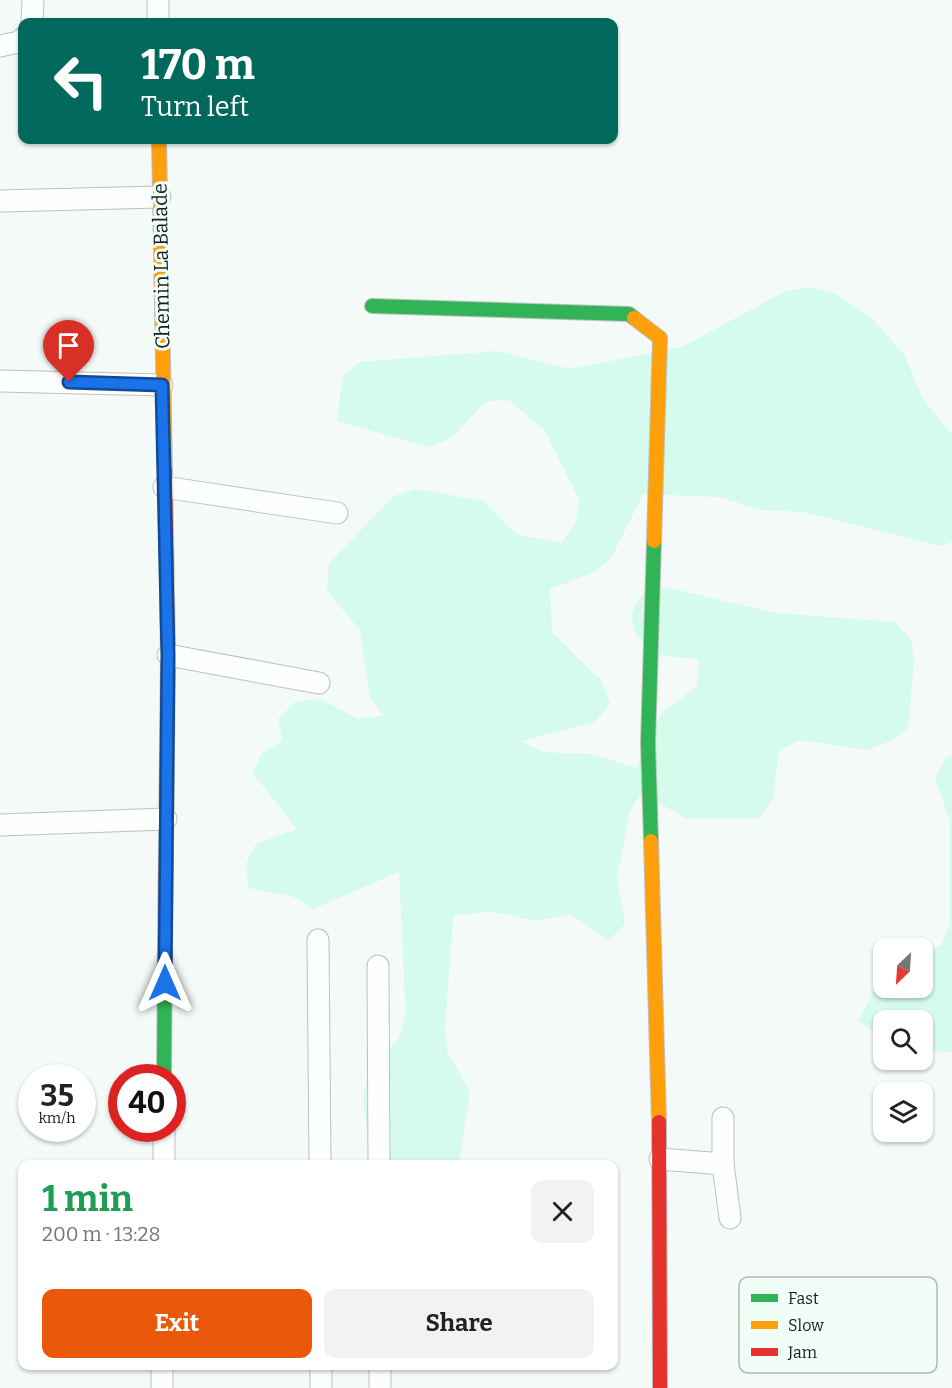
<!DOCTYPE html>
<meta charset="utf-8">
<style>
:root{--surface:#fff;--page:#f2f2f2;--text:#222;--muted:#767676;--accent:#ea580c}
body{margin:0;font-family:Bitter,serif;background:var(--page);color:var(--text);height:100vh;display:flex;flex-direction:column;font-size:22px;white-space:nowrap}
*{box-sizing:border-box;margin:0}
p{font-size:20px;color:var(--muted)}
.icon{flex:none;width:33px;height:33px;fill:none;stroke:currentColor;stroke-width:2;stroke-linecap:round;stroke-linejoin:round}
.map{position:relative;flex:1;overflow:hidden}
.drawer{position:absolute;left:18px;top:1160px;width:600px;height:210px;display:flex;flex-direction:column;background:var(--surface);border-radius:12px;box-shadow:0 2px 4px #0004}
.drawer>*{flex:none}
.guide{position:absolute;left:18px;top:18px;width:600px;height:126px;border-radius:12px;box-shadow:0 2px 4px #0004;background:#00695c;color:#fff;overflow:hidden}
.needle{width:39px;rotate:205deg}
.controls{position:absolute;left:873px;top:938px;display:grid;gap:12px}
.controls a{display:grid;place-items:center;width:60px;height:60px;border-radius:12px;background:var(--surface);box-shadow:0 2px 4px #0004;font-size:30px}
.speed{position:absolute;left:18px;top:1064px;display:flex;gap:12px;font-size:30px;font-weight:700;text-align:center}
.speed>*{display:grid;place-content:center;width:78px;height:78px;border-radius:50%;background:var(--surface);box-shadow:0 2px 4px #0004;line-height:1}
.speed small{font-size:15px;font-weight:400}
.speed .limit{border:9px solid #d22;background:#fff;color:#111}
.pin{position:absolute;display:grid;place-items:center;width:51px;height:51px;color:#fff;margin:-62px -26px;border-radius:50% 50% 50% 0;rotate:-45deg;box-shadow:0 0 6px #0007}
.pin .icon{rotate:45deg}
.me{position:absolute;width:66px;margin:-33px;rotate:0deg;stroke-linejoin:round;filter:drop-shadow(0 0 4px #0008)}
.turn{display:flex;align-items:center;gap:21px;height:126px;padding:0 24px;font-size:27px}
.turn .icon{width:78px;height:78px;stroke-width:2.5}
.turn b{display:block;font-size:42px;line-height:51px}
.round{display:grid;place-items:center;flex:none;width:63px;height:63px;border-radius:12px;background:var(--page)}
.headline{display:flex;align-items:center;justify-content:space-between;height:102px;padding:0 24px}
h1{font-size:36px;font-weight:700;line-height:45px;color:#1e9e55}
.button{display:flex;gap:12px;margin-top:auto;padding:12px 24px}
.button a{flex:1;height:69px;border-radius:12px;background:var(--accent);color:#fff;font-size:24px;font-weight:700;line-height:69px;text-align:center}
.button a+a{background:var(--page);color:var(--text)}
.map>svg:first-child{display:block}
.green{fill:#d4fbeb}
.lines{fill:none;stroke-linecap:round;stroke-linejoin:round}
.street-casing{stroke:#bcc1bf;stroke-width:23}
.fast-casing{stroke:#bcc1bf;stroke-width:16}
.slow-casing{stroke:#bcc1bf;stroke-width:16}
.jam-casing{stroke:#bcc1bf;stroke-width:16}
.street{stroke:#fdfefe;stroke-width:21}
.fast{stroke:#30b455;stroke-width:14}
.slow{stroke:#ff9f0a;stroke-width:14}
.jam{stroke:#e5322d;stroke-width:14}
.route-casing{stroke:#114b97;stroke-width:15}
.route{stroke:#1a73e8;stroke-width:10}
.labels{text-anchor:middle;dominant-baseline:central;stroke-width:6;stroke-linejoin:round;paint-order:stroke}
.street-label{font-size:20px;fill:#181d1b;stroke:#f0fef7}
.key{fill:#f0fef7;stroke:#afbab5;stroke-width:1.5}
.key-label{font-size:16px;fill:#181d1b}
</style>
<div class="map">
<svg width="952" height="1388" viewBox="0 0 952 1388">
<rect width="100%" height="100%" fill="#f4faf7"/>
<g class="green">
<polygon points="811,287 835,294 873,319 905,356 923,399 952,435 952,542 942,546 803,512 761,510 720,497 643,494 612,556 595,572 550,589 552,632 602,681 610,704 595,722 521,741 542,752 592,754 637,768 660,715 697,686 699,659 652,655 636,635 631,614 642,595 665,587 776,613 894,622 911,640 914,661 908,728 890,741 868,750 799,740 779,751 773,799 759,818 687,819 642,793 630,811 617,878 625,924 608,941 571,914 537,921 489,911 453,916 445,1029 447,1051 470,1092 459,1164 375,1164 369,1144 363,1096 369,1071 399,1038 406,1015 399,872 313,909 294,897 249,888 246,864 256,844 297,829 252,772 263,752 283,741 278,719 295,702 320,699 359,719 383,715 370,697 360,630 327,591 329,564 344,548 392,497 415,489 484,501 516,534 561,543 575,525 580,501 545,431 509,400 486,401 453,437 430,447 337,421 343,375 360,362 497,351 570,369 682,347 786,291"/>
<polygon points="952,756 952,1053 923,1049 922,1020 884,1020 883,1040 859,1020 883,973 884,987 922,987 923,952 941,946 950,924 950,822 935,778 946,757"/>
</g>
<g class="lines">
<defs>
<g id="street">
<polyline points="158,0 158,22"/>
<polyline points="32,22 33,0"/>
<polyline points="0,46 19,42 22,39"/>
<polyline points="0,201 160,197"/>
<polyline points="0,381 162,385"/>
<polyline points="164,487 337,513"/>
<polyline points="168,655 319,683"/>
<polyline points="0,825 166,819"/>
<polyline points="318,940 320,1164"/>
<polyline points="378,966 379,1164"/>
<polyline points="723,1118 723,1164 730,1218"/>
<polyline points="660,1159 723,1164"/>
<polyline points="164,1164 164,1128"/>
<polyline points="321,1365 321,1388"/>
<polyline points="380,1365 380,1388"/>
<polyline points="162,1388 162,1365"/>
</g>
<g id="fast">
<polyline points="372,306 629,314 634,318"/>
<polyline points="651,841 648,743 654,541"/>
<polyline points="164,1077 165,941"/>
</g>
<g id="slow">
<polyline points="159,140 165,470"/>
<polyline points="634,318 660,338 654,541"/>
<polyline points="651,841 659,1122"/>
</g>
<g id="jam">
<polyline points="165,470 168,655 165,941"/>
<polyline points="659,1122 660,1388"/>
</g>
</defs>
<use href="#street" class="street-casing"/>
<use href="#fast" class="fast-casing"/>
<use href="#slow" class="slow-casing"/>
<use href="#jam" class="jam-casing"/>
<use href="#street" class="street"/>
<use href="#fast" class="fast"/>
<use href="#slow" class="slow"/>
<use href="#jam" class="jam"/>
</g>
<g class="lines">
<defs>
<polyline id="route" points="69,382 162,385 168,655 165,983"/>
</defs>
<use href="#route" class="route-casing"/>
<use href="#route" class="route"/>
</g>
<g class="labels">
<g class="street-label">
<text transform="translate(161 266) rotate(-91)">Chemin La Balade</text>
</g>
</g>
<rect x="739" y="1277" width="198" height="96" rx="9" class="key"/>
<rect x="751" y="1294" width="27" height="8" fill="#30b455"/>
<rect x="751" y="1321" width="27" height="8" fill="#ff9f0a"/>
<rect x="751" y="1348" width="27" height="8" fill="#e5322d"/>
<g class="key-label">
<text x="788" y="1304">Fast</text>
<text x="788" y="1331">Slow</text>
<text x="788" y="1358">Jam</text>
</g>
</svg>
<div class="controls">
<a><svg class="needle" viewBox="-14 -14 28 28"><path d="M0-13l5 13h-10z" fill="#e53935"/><path d="M0 13l5-13h-10z" fill="#767676"/></svg></a>
<a><svg class="icon" aria-label="search" viewBox="0 0 24 24"><circle cx="10" cy="10" r="6"/><path d="M15 15l6 6"/></svg></a>
<a><svg class="icon" aria-label="layers" viewBox="0 0 24 24"><path d="M12 4l9 5-9 5-9-5zM3 14l9 5 9-5"/></svg></a>
</div>
<div class="speed"><div>35<small>km/h</small></div><div class="limit">40</div></div>
<div class="pin" style="left:69px;top:382px;background:#d93025"><svg class="icon" aria-label="arrive" viewBox="0 0 24 24"><path d="M6 21V4h12l-3 4 3 4H6"/></svg></div>
<svg class="me" style="left:165px;top:983px" viewBox="-20 -20 40 40"><path d="M0-17L14 15 0 8-14 15z" fill="#1a73e8" stroke="#fff" stroke-width="4"/></svg>
<div class="guide">
<div class="turn"><svg class="icon" aria-label="left" viewBox="0 0 24 24"><path d="M17 20v-9H6M10 6l-5 5 5 5"/></svg><div><b>170 m</b>Turn left</div></div>
</div>
<section class="drawer">
<div class="headline"><div><h1>1 min</h1><p>200 m · 13:28</p></div><a class="round"><svg class="icon" aria-label="close" viewBox="0 0 24 24"><path d="M6 6l12 12M18 6L6 18"/></svg></a></div>
<div class="button"><a>Exit</a><a>Share</a></div>
</section>
</div>
